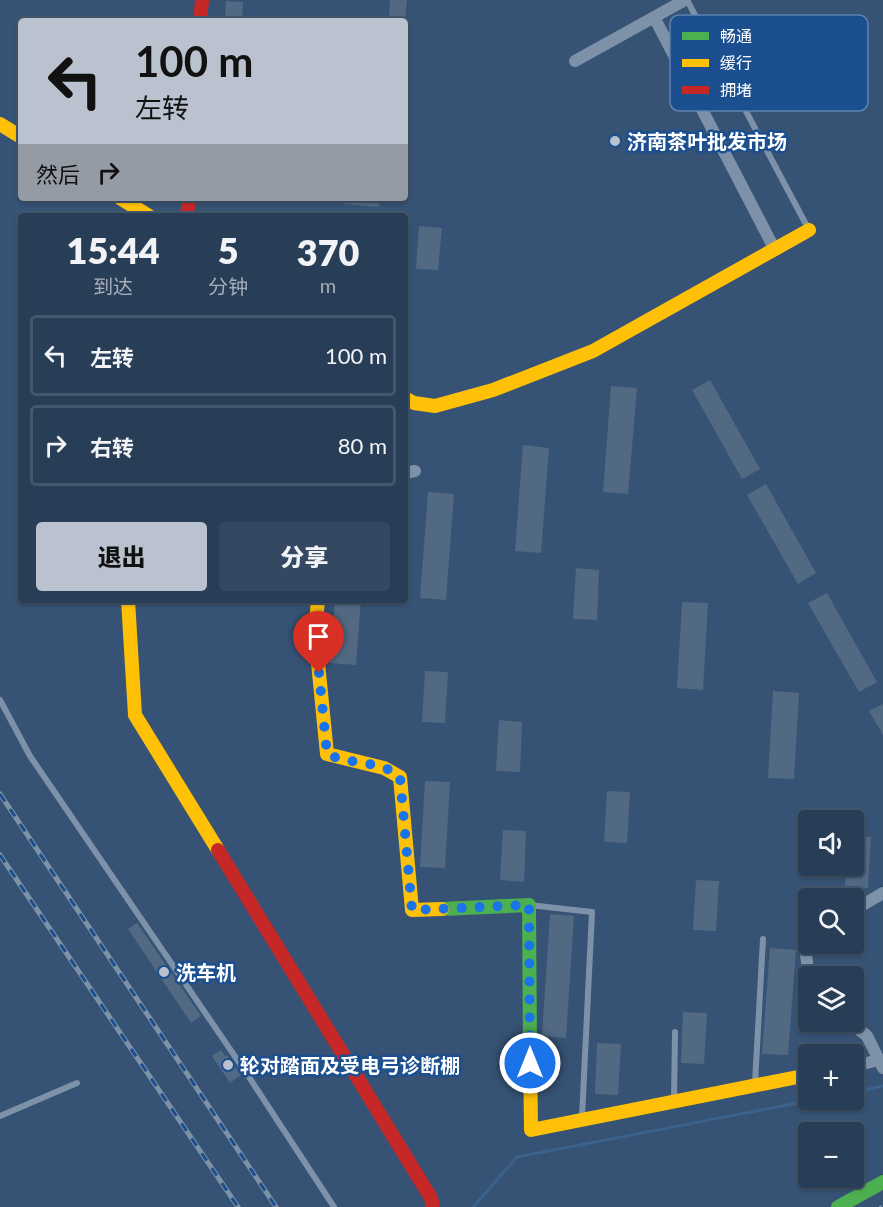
<!DOCTYPE html>
<html lang="zh">
<meta charset="utf-8">
<style>
:root{--surface:#283e57;--page:#344961;--text:#f1f3f6;--muted:#a5aeba;--line:#44576d;--accent:#b9c2ce}
body{margin:0;font-family:Lato,"Noto Sans SC",sans-serif;background:var(--page);color:var(--text);height:100vh;display:flex;flex-direction:column;font-size:22px;white-space:nowrap}
*{box-sizing:border-box;margin:0}
p{font-size:20px;color:var(--muted)}
.icon{flex:none;width:33px;height:33px;fill:none;stroke:currentColor;stroke-width:2;stroke-linecap:round;stroke-linejoin:round}
.map{position:relative;flex:1;overflow:hidden}
.side{position:absolute;left:18px;top:213px;width:390px;height:390px;display:flex;flex-direction:column;background:var(--surface);border-radius:6px;box-shadow:0 2px 4px #0004,0 0 0 2px var(--line)}
.side>*{flex:none}
.banner{position:absolute;left:18px;top:18px;width:390px;height:183px;border-radius:6px;box-shadow:0 2px 4px #0004,0 0 0 2px var(--line);background:#b9c2ce;color:#111;overflow:hidden}
.controls{position:absolute;left:798px;top:810px;display:grid;gap:12px}
.controls a{display:grid;place-items:center;width:66px;height:66px;border-radius:6px;background:var(--surface);box-shadow:0 2px 4px #0004,0 0 0 2px var(--line);font-size:30px}
.pin{position:absolute;display:grid;place-items:center;width:51px;height:51px;color:#fff;margin:-62px -26px;border-radius:50% 50% 50% 0;rotate:-45deg;box-shadow:0 0 6px #0007}
.pin .icon{rotate:45deg}
.me{position:absolute;width:66px;margin:-33px;rotate:0deg;stroke-linejoin:round;filter:drop-shadow(0 0 4px #0008)}
.turn{display:flex;align-items:center;gap:21px;height:126px;padding:0 18px;font-size:27px}
.turn .icon{width:78px;height:78px;stroke-width:2.5}
.turn b{display:block;font-size:42px;line-height:51px}
.then{display:flex;align-items:center;height:57px;padding:0 18px;background:#0003;gap:12px;font-size:22px}
.eta{display:flex;justify-content:space-evenly;align-items:center;height:102px;text-align:center}
.eta b{font-size:36px;font-weight:800;line-height:42px}
.action{display:flex;gap:12px;margin-top:auto;padding:12px 18px}
.action a{flex:1;height:69px;border-radius:6px;background:var(--accent);color:#111;font-size:24px;font-weight:800;line-height:69px;text-align:center}
.action a+a{background:var(--page);color:var(--text)}
ul{padding:0;list-style:none}
li{display:flex;align-items:center;gap:18px;height:81px;margin:0 12px 9px;padding:0 6px;border:3px solid var(--line);border-radius:6px}
li div{flex:1}
li b{display:block;font-size:22px}
li em{font-style:normal}
.map>svg:first-child{display:block}
.lines{fill:none;stroke-linecap:round;stroke-linejoin:round}
.stream{stroke:#3b618d;stroke-width:3}
.building{fill:#526984}
.path{stroke:#7d92a8;stroke-width:1.5;stroke-dasharray:3 4.5;stroke-linecap:butt}
.lane{stroke:#7d92a8;stroke-width:6}
.street{stroke:#7d92a8;stroke-width:12}
.fast{stroke:#4caf50;stroke-width:14}
.slow{stroke:#ffc107;stroke-width:14}
.jam{stroke:#c62828;stroke-width:14}
.rail-casing{stroke:#7e92a7;stroke-width:5}
.rail{stroke:#1b4f8f;stroke-width:3;stroke-dasharray:9;stroke-linecap:butt}
.route{stroke:#1a73e8;stroke-width:10;stroke-dasharray:0 18}
.poi-dot{fill:#b9c2ce;stroke:#1b4f8f;stroke-width:2}
.labels{text-anchor:middle;dominant-baseline:central;stroke-width:5;stroke-linejoin:round;paint-order:stroke}
.poi-label{font-size:20px;font-weight:bold;fill:#fff;stroke:#1b4f8f;text-anchor:start}
.key{fill:#1b4f8f;stroke:#5f84b1;stroke-width:1.5}
.key-label{font-size:16px;fill:#fff}
</style>
<div class="map">
<svg width="883" height="1207" viewBox="0 0 883 1207">
<rect width="100%" height="100%" fill="#365274"/>
<g class="lines">
<g class="stream">
<polyline points="854,1092 883,1086"/>
<polyline points="473,1207 517,1157 813,1100"/>
</g>
</g>
<g class="building">
<polygon points="390,0 407,0 405,21 389,21"/>
<polygon points="226,1 243,2 242,21 225,21"/>
<polygon points="344,198 380,198 379,207 344,204"/>
<polygon points="419,226 442,228 438,270 416,269"/>
<polygon points="710,380 760,469 742,479 692,390"/>
<polygon points="611,386 637,388 628,494 603,492"/>
<polygon points="523,445 549,448 541,553 515,551"/>
<polygon points="766,484 816,573 798,584 747,495"/>
<polygon points="428,492 454,494 446,600 420,598"/>
<polygon points="576,568 599,570 597,620 573,619"/>
<polygon points="827,593 877,682 859,692 808,603"/>
<polygon points="335,600 361,600 356,665 330,663"/>
<polygon points="682,602 708,603 703,690 677,688"/>
<polygon points="425,671 448,672 445,723 422,722"/>
<polygon points="773,691 799,693 794,779 768,778"/>
<polygon points="883,704 883,735 869,711"/>
<polygon points="499,720 522,722 520,772 496,771"/>
<polygon points="425,781 450,782 445,868 420,867"/>
<polygon points="607,791 630,792 627,843 604,842"/>
<polygon points="503,830 526,831 524,882 500,880"/>
<polygon points="854,836 871,837 868,888 845,887 846,866 854,866"/>
<polygon points="696,880 719,881 716,931 693,930"/>
<polygon points="550,914 574,916 566,1038 542,1036"/>
<polygon points="137,923 201,1016 191,1023 128,929"/>
<polygon points="770,948 796,950 788,1055 762,1054"/>
<polygon points="683,1012 707,1013 704,1064 681,1063"/>
<polygon points="597,1043 621,1044 618,1095 595,1094"/>
<polygon points="221,1050 225,1056 227,1055 241,1075 230,1083 212,1056"/>
</g>
<g class="lines">
<polyline class="path" points="879,1207 883,1205"/>
<g class="lane">
<polyline points="687,0 809,230"/>
<polyline points="0,700 30,756 249,1077 334,1207"/>
<polyline points="529,905 592,912 582,1117"/>
<polyline points="755,1083 763,939"/>
<polyline points="674,1100 675,1032"/>
<polyline points="0,1116 77,1083"/>
</g>
<g class="street">
<polyline points="654,17 775,250"/>
<polyline points="575,61 685,0"/>
<polyline points="405,473 415,471"/>
<polyline points="854,910 883,893"/>
<polyline points="809,976 806,955 813,944"/>
<polyline points="850,1022 867,1036 883,1068"/>
<polyline points="854,1066 879,1060"/>
</g>
<g class="fast">
<polyline points="442,909 529,905 530,1048"/>
<polyline points="838,1207 883,1182"/>
</g>
<g class="slow">
<polyline points="0,124 21,137"/>
<polyline points="120,198 149,216"/>
<polyline points="405,398 414,403 435,406 493,390 593,351 809,230"/>
<polyline points="128,600 135,715 218,850"/>
<polyline points="318,600 315,632 327,754 384,768 400,777 412,910 442,909"/>
<polyline points="530,1048 531,1130 808,1075"/>
</g>
<g class="jam">
<polyline points="200,21 202,0"/>
<polyline points="187,216 189,198"/>
<polyline points="218,850 431,1198 433,1207"/>
</g>
<defs>
<g id="rail">
<polyline points="0,794 276,1207"/>
<polyline points="0,855 238,1207"/>
</g>
</defs>
<use href="#rail" class="rail-casing"/>
<use href="#rail" class="rail"/>
</g>
<g class="lines">
<path class="route" d="M319,673L327,754C349,765 382,760 400,777L412,910L529,905L530,1063"/>
</g>
<g class="poi-dot">
<circle cx="615" cy="141" r="6"/>
<circle cx="164" cy="972" r="6"/>
<circle cx="228" cy="1065" r="6"/>
</g>
<g class="labels">
<g class="poi-label">
<text x="627" y="141">济南茶叶批发市场</text>
<text x="176" y="972">洗车机</text>
<text x="240" y="1065">轮对踏面及受电弓诊断棚</text>
</g>
</g>
<rect x="670" y="15" width="198" height="96" rx="9" class="key"/>
<rect x="682" y="32" width="27" height="8" fill="#4caf50"/>
<rect x="682" y="59" width="27" height="8" fill="#ffc107"/>
<rect x="682" y="86" width="27" height="8" fill="#c62828"/>
<g class="key-label">
<text x="720" y="42">畅通</text>
<text x="720" y="69">缓行</text>
<text x="720" y="96">拥堵</text>
</g>
</svg>
<div class="controls">
<a><svg class="icon" aria-label="sound" viewBox="0 0 24 24"><path d="M4 9h4l5-4v14l-5-4H4zM17 9q2 3 0 6"/></svg></a>
<a><svg class="icon" aria-label="search" viewBox="0 0 24 24"><circle cx="10" cy="10" r="6"/><path d="M15 15l6 6"/></svg></a>
<a><svg class="icon" aria-label="layers" viewBox="0 0 24 24"><path d="M12 4l9 5-9 5-9-5zM3 14l9 5 9-5"/></svg></a>
<a>+</a>
<a>−</a>
</div>
<div class="pin" style="left:319px;top:673px;background:#d93025"><svg class="icon" aria-label="arrive" viewBox="0 0 24 24"><path d="M6 21V4h12l-3 4 3 4H6"/></svg></div>
<svg class="me" style="left:530px;top:1063px" viewBox="-20 -20 40 40"><circle r="17" fill="#1a73e8" stroke="#fff" stroke-width="3"/><path d="M0-11L8 9 0 5-8 9z" fill="#fff"/></svg>
<div class="banner">
<div class="turn"><svg class="icon" aria-label="left" viewBox="0 0 24 24"><path d="M17 20v-9H6M10 6l-5 5 5 5"/></svg><div><b>100 m</b>左转</div></div>
<div class="then">然后<svg class="icon" aria-label="right" viewBox="0 0 24 24"><path d="M7 20v-9h11M14 6l5 5-5 5"/></svg></div>
</div>
<section class="side">
<div class="eta">
<div><b>15:44</b><p>到达</p></div>
<div><b>5</b><p>分钟</p></div>
<div><b>370</b><p>m</p></div>
</div>
<ul>
<li><svg class="icon" aria-label="left" viewBox="0 0 24 24"><path d="M17 20v-9H6M10 6l-5 5 5 5"/></svg><div><b>左转</b></div><em>100 m</em></li>
<li><svg class="icon" aria-label="right" viewBox="0 0 24 24"><path d="M7 20v-9h11M14 6l5 5-5 5"/></svg><div><b>右转</b></div><em>80 m</em></li>
</ul>
<div class="action"><a>退出</a><a>分享</a></div>
</section>
</div>
